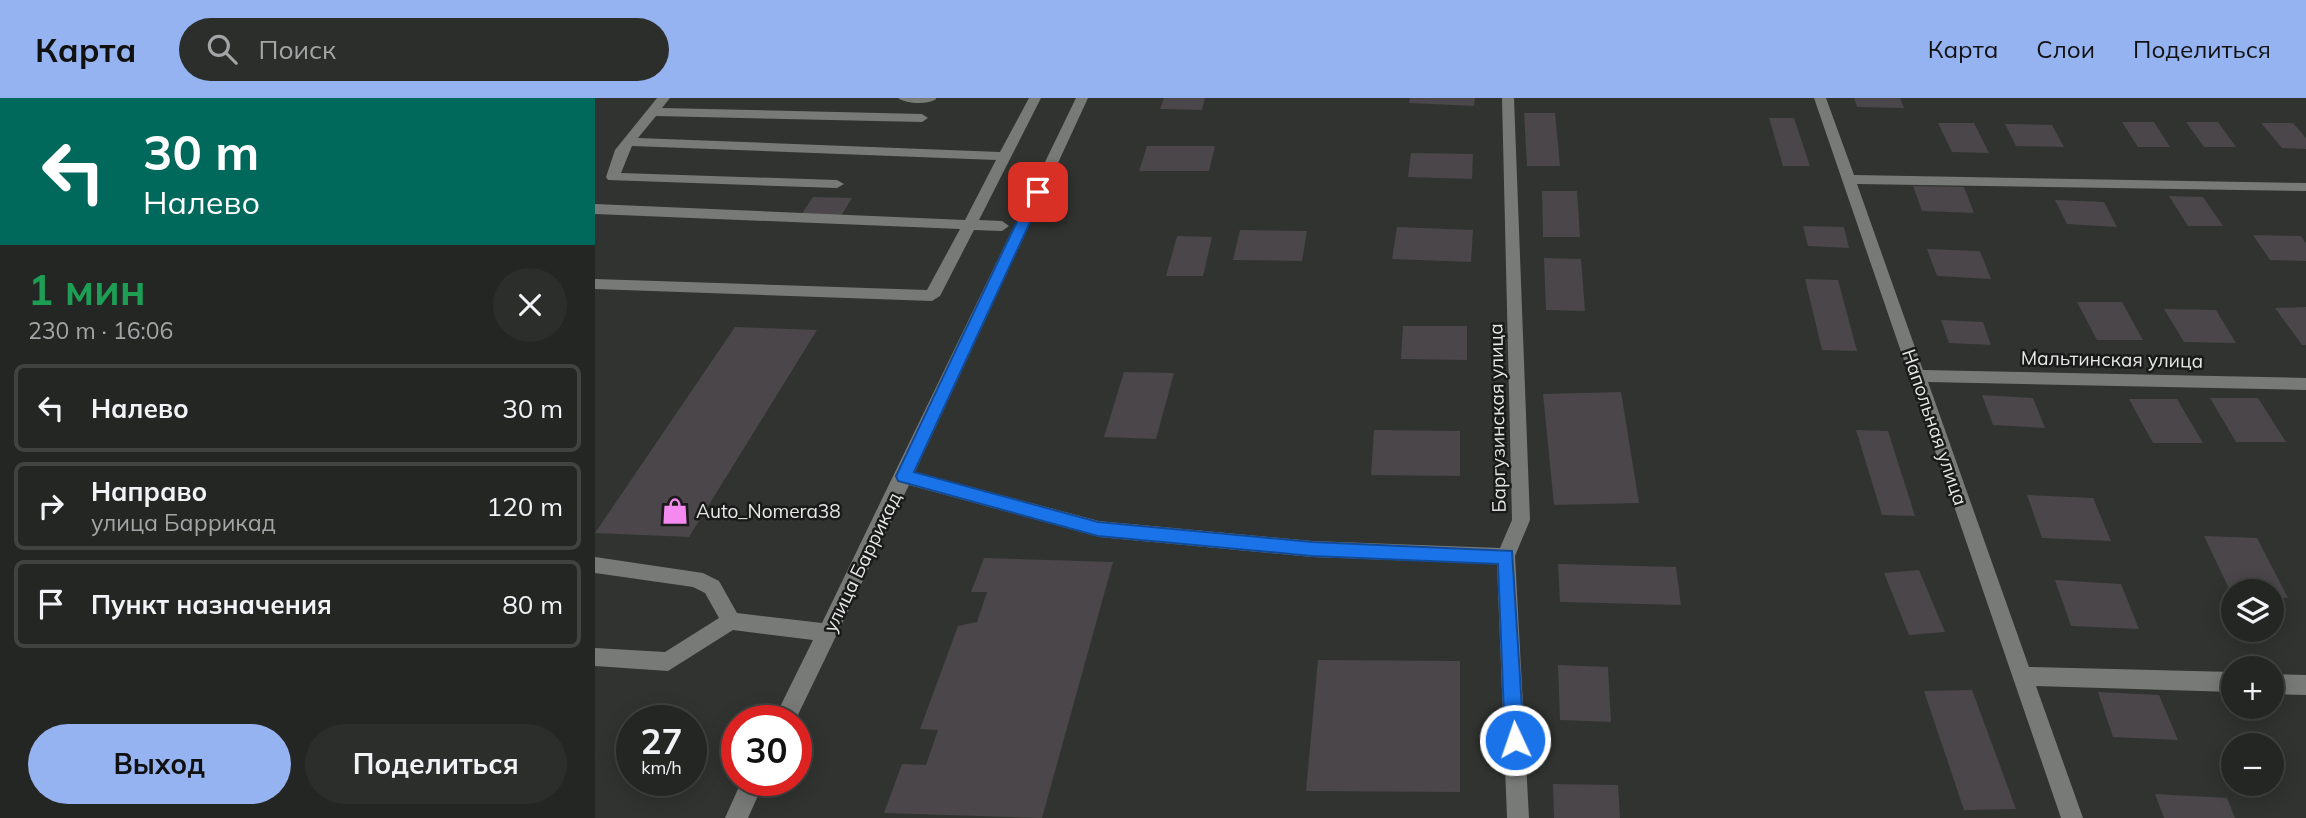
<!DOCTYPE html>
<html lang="ru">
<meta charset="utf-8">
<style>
:root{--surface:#242624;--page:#2c2e2c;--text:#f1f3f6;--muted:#a3a5a6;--line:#414341;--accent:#95b2f1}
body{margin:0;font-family:Mulish,sans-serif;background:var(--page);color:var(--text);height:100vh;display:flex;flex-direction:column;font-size:26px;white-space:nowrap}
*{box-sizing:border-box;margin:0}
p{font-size:23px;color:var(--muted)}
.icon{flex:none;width:38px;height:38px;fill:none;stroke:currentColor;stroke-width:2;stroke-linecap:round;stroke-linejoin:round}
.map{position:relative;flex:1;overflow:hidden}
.panel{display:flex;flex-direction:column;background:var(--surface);width:595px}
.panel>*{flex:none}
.hud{background:#00695c;color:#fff;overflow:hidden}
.fabs{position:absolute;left:1626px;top:481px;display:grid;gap:14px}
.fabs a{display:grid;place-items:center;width:63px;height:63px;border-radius:50%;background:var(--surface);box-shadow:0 4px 18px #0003,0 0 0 2px var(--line);font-size:35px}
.speed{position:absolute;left:21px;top:607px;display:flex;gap:14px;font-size:35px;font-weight:700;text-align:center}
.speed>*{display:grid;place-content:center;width:91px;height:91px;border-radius:50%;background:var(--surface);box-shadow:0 4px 18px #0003,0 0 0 2px var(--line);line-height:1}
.speed small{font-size:18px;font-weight:400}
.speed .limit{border:10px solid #d22;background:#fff;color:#111}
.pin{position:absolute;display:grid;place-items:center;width:60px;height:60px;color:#fff;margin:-30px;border-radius:14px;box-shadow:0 4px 10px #0006}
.me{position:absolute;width:77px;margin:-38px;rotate:357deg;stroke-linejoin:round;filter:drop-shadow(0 0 5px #0008)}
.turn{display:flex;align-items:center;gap:24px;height:147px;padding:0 28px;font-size:32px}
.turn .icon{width:91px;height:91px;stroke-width:2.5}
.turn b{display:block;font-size:49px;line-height:60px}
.round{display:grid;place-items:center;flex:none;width:74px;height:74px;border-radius:37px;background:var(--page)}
.overview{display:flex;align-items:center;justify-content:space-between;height:119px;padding:0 28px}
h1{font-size:42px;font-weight:700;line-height:52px;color:#1e9e55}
.primary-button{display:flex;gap:14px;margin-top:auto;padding:14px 28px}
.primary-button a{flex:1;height:80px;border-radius:42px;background:var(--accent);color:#111;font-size:28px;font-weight:700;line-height:80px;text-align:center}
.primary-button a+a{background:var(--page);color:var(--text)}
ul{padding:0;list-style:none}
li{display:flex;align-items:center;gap:21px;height:88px;margin:0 14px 10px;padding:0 14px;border:4px solid var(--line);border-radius:10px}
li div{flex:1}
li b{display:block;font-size:26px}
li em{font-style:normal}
header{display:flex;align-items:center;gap:42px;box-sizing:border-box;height:98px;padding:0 35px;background:var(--accent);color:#111}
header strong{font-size:33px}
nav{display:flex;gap:38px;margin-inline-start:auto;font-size:24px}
.search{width:490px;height:63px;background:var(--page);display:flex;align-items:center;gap:18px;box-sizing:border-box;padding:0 24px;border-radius:38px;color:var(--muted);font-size:26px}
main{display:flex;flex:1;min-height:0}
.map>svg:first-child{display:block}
.building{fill:#4a4649}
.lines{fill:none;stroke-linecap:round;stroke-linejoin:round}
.minor{fill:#787a78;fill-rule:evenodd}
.route{fill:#1a73e8;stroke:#114b97;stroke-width:2}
.labels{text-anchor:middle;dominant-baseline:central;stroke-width:5;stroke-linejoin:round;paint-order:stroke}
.street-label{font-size:19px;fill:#e6e8e6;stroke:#191a19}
.poi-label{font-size:19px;fill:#e6e8e6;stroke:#191a19;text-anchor:start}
</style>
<header>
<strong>Карта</strong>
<div class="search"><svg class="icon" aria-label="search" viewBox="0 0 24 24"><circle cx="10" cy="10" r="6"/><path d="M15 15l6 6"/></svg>Поиск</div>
<nav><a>Карта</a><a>Слои</a><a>Поделиться</a></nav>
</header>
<main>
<section class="panel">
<div class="hud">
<div class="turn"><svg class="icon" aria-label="left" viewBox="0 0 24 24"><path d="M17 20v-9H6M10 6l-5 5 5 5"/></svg><div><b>30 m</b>Налево</div></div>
</div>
<div class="overview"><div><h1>1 мин</h1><p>230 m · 16:06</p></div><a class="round"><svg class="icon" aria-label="close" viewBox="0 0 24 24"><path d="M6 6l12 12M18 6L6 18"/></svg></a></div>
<ul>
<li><svg class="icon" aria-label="left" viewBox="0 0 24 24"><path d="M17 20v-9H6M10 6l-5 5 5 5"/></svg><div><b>Налево</b></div><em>30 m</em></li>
<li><svg class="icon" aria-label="right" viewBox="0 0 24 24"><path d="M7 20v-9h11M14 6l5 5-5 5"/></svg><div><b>Направо</b><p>улица Баррикад</p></div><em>120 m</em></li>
<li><svg class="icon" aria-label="arrive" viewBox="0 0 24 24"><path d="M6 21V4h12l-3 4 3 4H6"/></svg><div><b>Пункт назначения</b></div><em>80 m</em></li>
</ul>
<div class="primary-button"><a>Выход</a><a>Поделиться</a></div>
</section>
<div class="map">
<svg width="1711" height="720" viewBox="0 0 1711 720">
<rect width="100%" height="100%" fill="#303330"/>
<g class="building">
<polygon points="569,0 610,0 607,12 565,11"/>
<polygon points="815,0 880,0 879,8 814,5"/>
<polygon points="1259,0 1305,0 1309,10 1262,9"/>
<polygon points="929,15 960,15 965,68 932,68"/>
<polygon points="1174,20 1199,20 1215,68 1188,68"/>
<polygon points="1527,24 1559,24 1575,49 1543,49"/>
<polygon points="1591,24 1623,24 1641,49 1609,49"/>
<polygon points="1343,25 1379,25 1394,55 1357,54"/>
<polygon points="1666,25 1698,25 1711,40 1711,51 1687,50"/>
<polygon points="1410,26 1457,27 1469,49 1421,48"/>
<polygon points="552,48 620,48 614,73 544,73"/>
<polygon points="816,55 878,56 877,81 813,79"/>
<polygon points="1318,88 1369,89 1379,115 1327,113"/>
<polygon points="947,93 982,93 985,139 948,139"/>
<polygon points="1574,98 1608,99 1628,128 1593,128"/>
<polygon points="218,99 257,100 246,118 206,117"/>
<polygon points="1460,102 1509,104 1522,129 1472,126"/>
<polygon points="1208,128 1249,129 1254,150 1213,148"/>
<polygon points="802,129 878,132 876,164 797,161"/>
<polygon points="645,132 712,133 707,163 638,162"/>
<polygon points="1658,137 1706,138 1711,145 1711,163 1675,162"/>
<polygon points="582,138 617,139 608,178 571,178"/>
<polygon points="1332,151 1385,153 1396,181 1342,178"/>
<polygon points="949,160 986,161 990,213 951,212"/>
<polygon points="1210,181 1243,182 1262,253 1227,252"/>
<polygon points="1482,204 1527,204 1548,242 1502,242"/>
<polygon points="1711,209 1711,247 1707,247 1680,210"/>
<polygon points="1569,211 1621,212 1641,245 1589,244"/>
<polygon points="1346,222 1388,224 1396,247 1354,245"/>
<polygon points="808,228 872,228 872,262 806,261"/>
<polygon points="140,229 222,232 94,439 0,435"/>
<polygon points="529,274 579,275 561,341 509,339"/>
<polygon points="1026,294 1044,405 959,407 948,296"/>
<polygon points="1387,297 1438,300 1450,330 1398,327"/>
<polygon points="1615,300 1663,300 1691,344 1641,344"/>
<polygon points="1534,301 1582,301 1608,345 1558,345"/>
<polygon points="779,332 865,333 865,378 776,377"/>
<polygon points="1261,332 1293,333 1320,418 1287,417"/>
<polygon points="1432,397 1498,400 1516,443 1447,440"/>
<polygon points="1609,438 1662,440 1693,500 1676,499 1676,494 1638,494 1638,499"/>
<polygon points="389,460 518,464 447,720 289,715 307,666 331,667 343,632 325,631 363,528 382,524 392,494 376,494"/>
<polygon points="963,466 1081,469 1086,507 965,504"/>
<polygon points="1324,472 1350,534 1314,537 1289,475"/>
<polygon points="1460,482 1526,486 1544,531 1476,528"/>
<polygon points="723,562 865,563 865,694 711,693"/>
<polygon points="963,567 1013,569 1016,624 965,622"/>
<polygon points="1377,592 1421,711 1369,712 1329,593"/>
<polygon points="1503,594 1564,597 1583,642 1518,639"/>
<polygon points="958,686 1023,687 1025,720 959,720"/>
<polygon points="1560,696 1632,700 1640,720 1569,720"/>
</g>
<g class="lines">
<g class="minor">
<polygon points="62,0 75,0 67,10 327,16 333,20 327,24 61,18 43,40 405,54 434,0 446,0 384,122 407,123 414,128 407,133 379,132 345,198 337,203 0,191 0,181 332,192 365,131 0,116 0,106 370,122 401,62 37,48 26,75 242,82 249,86 242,90 13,82 11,79 20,52"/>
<path d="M303,0H341V1C333,7 311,6 303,0Z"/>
<polygon points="481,0 493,0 320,374 504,423 717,443 905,450 917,422 907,0 919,0 935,422 920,458 934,720 912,720 902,466 717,459 504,439 314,387 200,623 178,623 218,542 138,532 73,573 0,568 0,550 70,554 124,520 110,495 98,489 0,475 0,459 108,475 124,483 142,515 227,525"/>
<polygon points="1219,0 1231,0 1259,77 1711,85 1711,93 1262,86 1328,272 1711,280 1711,292 1333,284 1434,569 1638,574 1638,594 1441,588 1488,720 1466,720"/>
<polygon points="1676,576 1711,577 1711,597 1676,596"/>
<polygon points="147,682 170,682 153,720 130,720"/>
</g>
</g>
<polygon class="route" points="443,90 449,94 319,374 503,424 717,444 917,453 929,642 927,648 920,651 913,648 910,642 903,466 717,458 503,438 303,383 301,378 436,94"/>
<defs>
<symbol id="shop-bare" viewBox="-9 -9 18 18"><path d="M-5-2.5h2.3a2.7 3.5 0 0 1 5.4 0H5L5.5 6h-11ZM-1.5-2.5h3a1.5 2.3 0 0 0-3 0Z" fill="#f489ef" stroke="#191a19" stroke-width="2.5" paint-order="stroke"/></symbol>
</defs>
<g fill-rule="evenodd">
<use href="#shop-bare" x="61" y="394" width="38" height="38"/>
</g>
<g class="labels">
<g class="street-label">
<text transform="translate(1517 261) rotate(1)">Мальтинская улица</text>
<text transform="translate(902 320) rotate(-91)">Баргузинская улица</text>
<text transform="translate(1340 329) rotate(71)">Напольная улица</text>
<text transform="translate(267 464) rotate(-64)">улица Баррикад</text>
</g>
<g class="poi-label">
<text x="101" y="413">Auto_Nomera38</text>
</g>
</g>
</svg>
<div class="fabs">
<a><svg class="icon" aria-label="layers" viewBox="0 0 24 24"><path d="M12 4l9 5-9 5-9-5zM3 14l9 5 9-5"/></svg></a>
<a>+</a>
<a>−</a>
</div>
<div class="speed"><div>27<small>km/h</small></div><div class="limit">30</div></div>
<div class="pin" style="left:443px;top:94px;background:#d93025"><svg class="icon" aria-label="arrive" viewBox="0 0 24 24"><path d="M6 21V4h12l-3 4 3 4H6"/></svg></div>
<svg class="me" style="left:920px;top:642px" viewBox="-20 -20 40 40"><circle r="17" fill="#1a73e8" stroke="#fff" stroke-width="3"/><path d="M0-11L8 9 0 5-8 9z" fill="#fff"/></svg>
</div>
</main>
